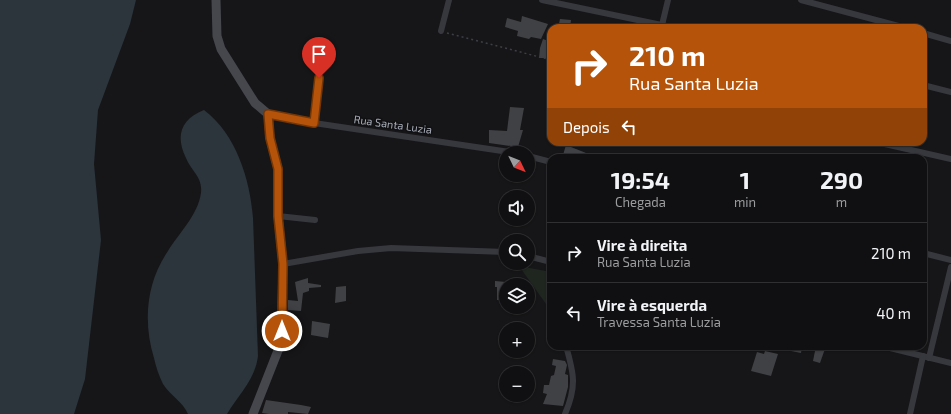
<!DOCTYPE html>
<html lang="pt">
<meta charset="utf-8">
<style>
:root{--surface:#101012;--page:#19191b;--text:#f1f3f6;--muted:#9c9d9f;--line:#303032}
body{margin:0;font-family:"Exo 2",sans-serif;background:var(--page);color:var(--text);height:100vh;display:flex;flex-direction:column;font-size:15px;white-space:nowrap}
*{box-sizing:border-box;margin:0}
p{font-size:13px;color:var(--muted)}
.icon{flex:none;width:22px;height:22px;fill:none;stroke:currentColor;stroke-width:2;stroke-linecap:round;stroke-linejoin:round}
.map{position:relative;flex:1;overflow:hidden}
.panel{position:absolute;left:547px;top:154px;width:380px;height:196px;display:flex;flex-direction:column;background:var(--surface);border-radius:12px;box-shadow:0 1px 3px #0004,0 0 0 1px var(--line)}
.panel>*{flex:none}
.top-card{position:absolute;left:547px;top:24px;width:380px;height:122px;border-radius:12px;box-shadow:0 1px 3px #0004,0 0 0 1px var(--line);background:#b45309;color:#fff;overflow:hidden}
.needle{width:26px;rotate:133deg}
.fabs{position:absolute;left:499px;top:146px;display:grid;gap:8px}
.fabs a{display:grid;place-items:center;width:36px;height:36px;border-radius:50%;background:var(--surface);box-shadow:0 1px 3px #0004,0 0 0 1px var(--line);font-size:20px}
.pin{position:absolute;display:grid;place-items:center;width:34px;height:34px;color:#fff;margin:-41px -17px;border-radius:50% 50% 50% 0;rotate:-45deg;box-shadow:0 0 4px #0007}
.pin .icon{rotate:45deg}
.me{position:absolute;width:44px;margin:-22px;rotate:0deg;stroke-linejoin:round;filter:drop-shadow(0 0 3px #0008)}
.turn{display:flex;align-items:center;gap:14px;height:84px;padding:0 16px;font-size:18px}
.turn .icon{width:52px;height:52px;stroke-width:2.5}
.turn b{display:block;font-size:28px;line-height:34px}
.then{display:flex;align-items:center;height:38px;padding:0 16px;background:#0003;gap:8px;font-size:15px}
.eta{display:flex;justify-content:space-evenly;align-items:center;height:68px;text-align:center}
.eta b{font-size:24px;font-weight:700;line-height:28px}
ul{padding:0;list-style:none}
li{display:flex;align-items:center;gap:12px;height:60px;padding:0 16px;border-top:1px solid var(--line)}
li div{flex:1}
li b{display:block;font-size:15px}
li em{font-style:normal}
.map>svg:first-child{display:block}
.green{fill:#1e261f}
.water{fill:#2c353c}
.building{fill:#404145}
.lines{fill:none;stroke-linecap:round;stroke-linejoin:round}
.path{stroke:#3d3f44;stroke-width:1.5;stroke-dasharray:2 3;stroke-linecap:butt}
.street{stroke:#37383d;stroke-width:6}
.secondary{stroke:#45474d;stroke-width:9}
.route-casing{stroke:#753606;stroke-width:10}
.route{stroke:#b45309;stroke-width:7}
.labels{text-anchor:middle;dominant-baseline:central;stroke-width:3;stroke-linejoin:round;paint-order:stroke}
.street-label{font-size:11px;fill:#a8adb8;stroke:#111113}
</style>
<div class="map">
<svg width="951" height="414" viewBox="0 0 951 414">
<rect width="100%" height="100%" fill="#161618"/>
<polygon class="green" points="519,266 551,272 551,311"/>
<g class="water">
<polygon points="0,0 136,0 130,24 98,110 94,164 101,240 85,379 74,414 0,414"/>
<path d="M204,110C236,134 250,179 253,218L258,356C255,380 239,394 227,414H188C183,402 170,395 163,384C159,376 156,367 154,358C143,322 146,283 168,251C179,233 198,215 201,193C203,177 191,171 186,158C175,136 181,119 204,110Z"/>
</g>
<g class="building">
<polygon points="522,16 548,24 541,39 531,37 529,39 517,36 518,31 505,27 507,18 521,22"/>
<polygon points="560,19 571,20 570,28 558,28"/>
<polygon points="543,39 551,42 551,58 539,58 540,48"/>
<polygon points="510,107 524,108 520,130 523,130 518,147 489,143 489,130 507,131"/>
<polygon points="566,145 586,153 605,156 604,158 576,158 563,155"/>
<polygon points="308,278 308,283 321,285 321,287 309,288 309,291 303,293 301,311 288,310 288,300 298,301 295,282"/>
<polygon points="495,281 506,282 505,300 497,300 497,287 495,287"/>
<polygon points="346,286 346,301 335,303 336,287"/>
<polygon points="312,321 330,324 328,338 311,335"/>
<polygon points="781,346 802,346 801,353 781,349"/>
<polygon points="816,346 826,346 820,363 813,361"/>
<polygon points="765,351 778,354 771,376 751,371 757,352 764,354"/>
<polygon points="553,359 565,361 567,365 565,374 568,375 568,387 563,406 543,404 547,394 543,393 544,385 549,385 551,376 554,375 556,366 552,365"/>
<polygon points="266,400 301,405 311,407 308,414 288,412 288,414 269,414 262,413"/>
</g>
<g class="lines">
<polyline class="path" points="447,33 551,60"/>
<g class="street">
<polyline points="542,0 676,28"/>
<polyline points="801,0 906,28"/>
<polyline points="662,25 668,0"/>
<polyline points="441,31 449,0"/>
<polyline points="923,33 951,41"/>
<polyline points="923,85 951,92"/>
<polyline points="268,114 314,123 516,153"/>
<polyline points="314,123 319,78"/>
<polyline points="876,142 951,159"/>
<polyline points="528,156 551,162"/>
<polyline points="278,216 315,220"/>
<polyline points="923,253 951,260"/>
<polyline points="528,256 551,262"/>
<polyline points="283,264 358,251 391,248 506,252"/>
<polyline points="882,346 951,363"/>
<polyline points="929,358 951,267"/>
<path d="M565,414C577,386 574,374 566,346"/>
<polyline points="910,414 923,356"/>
</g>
<polyline class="secondary" points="216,0 217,36 221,49 255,103 268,114 270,138 278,169 278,216 283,264 281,343 253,414"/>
</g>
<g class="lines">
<defs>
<polyline id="route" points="282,331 283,264 278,216 278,169 270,138 268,114 314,123 319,78"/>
</defs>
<use href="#route" class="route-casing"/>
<use href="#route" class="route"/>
</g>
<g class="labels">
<g class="street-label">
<text transform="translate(393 124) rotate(8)">Rua Santa Luzia</text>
</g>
</g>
</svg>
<div class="fabs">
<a><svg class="needle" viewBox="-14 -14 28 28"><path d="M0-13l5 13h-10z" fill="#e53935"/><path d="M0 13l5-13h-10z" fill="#9c9d9f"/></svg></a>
<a><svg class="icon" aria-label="sound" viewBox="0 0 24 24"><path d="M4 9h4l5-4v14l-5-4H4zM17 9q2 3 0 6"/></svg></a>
<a><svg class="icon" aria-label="search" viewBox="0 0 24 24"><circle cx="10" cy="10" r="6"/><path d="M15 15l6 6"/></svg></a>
<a><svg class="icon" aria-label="layers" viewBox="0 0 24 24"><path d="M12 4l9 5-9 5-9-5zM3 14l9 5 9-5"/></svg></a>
<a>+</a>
<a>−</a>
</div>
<div class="pin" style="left:319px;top:78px;background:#d93025"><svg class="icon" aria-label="arrive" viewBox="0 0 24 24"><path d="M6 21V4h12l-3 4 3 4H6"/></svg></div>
<svg class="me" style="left:282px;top:331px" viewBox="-20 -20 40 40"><circle r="17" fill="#b45309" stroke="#fff" stroke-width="3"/><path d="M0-11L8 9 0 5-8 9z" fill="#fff"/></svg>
<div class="top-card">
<div class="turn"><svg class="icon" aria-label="right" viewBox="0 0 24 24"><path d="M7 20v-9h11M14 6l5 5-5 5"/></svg><div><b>210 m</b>Rua Santa Luzia</div></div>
<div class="then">Depois<svg class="icon" aria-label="left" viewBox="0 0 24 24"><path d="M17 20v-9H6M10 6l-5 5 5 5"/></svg></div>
</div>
<section class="panel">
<div class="eta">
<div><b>19:54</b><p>Chegada</p></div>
<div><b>1</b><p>min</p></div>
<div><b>290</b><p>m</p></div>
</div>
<ul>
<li><svg class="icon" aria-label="right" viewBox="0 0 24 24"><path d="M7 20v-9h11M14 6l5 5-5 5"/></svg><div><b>Vire à direita</b><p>Rua Santa Luzia</p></div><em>210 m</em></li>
<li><svg class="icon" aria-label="left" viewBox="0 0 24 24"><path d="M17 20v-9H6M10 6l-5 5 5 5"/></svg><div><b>Vire à esquerda</b><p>Travessa Santa Luzia</p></div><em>40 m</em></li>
</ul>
</section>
</div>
